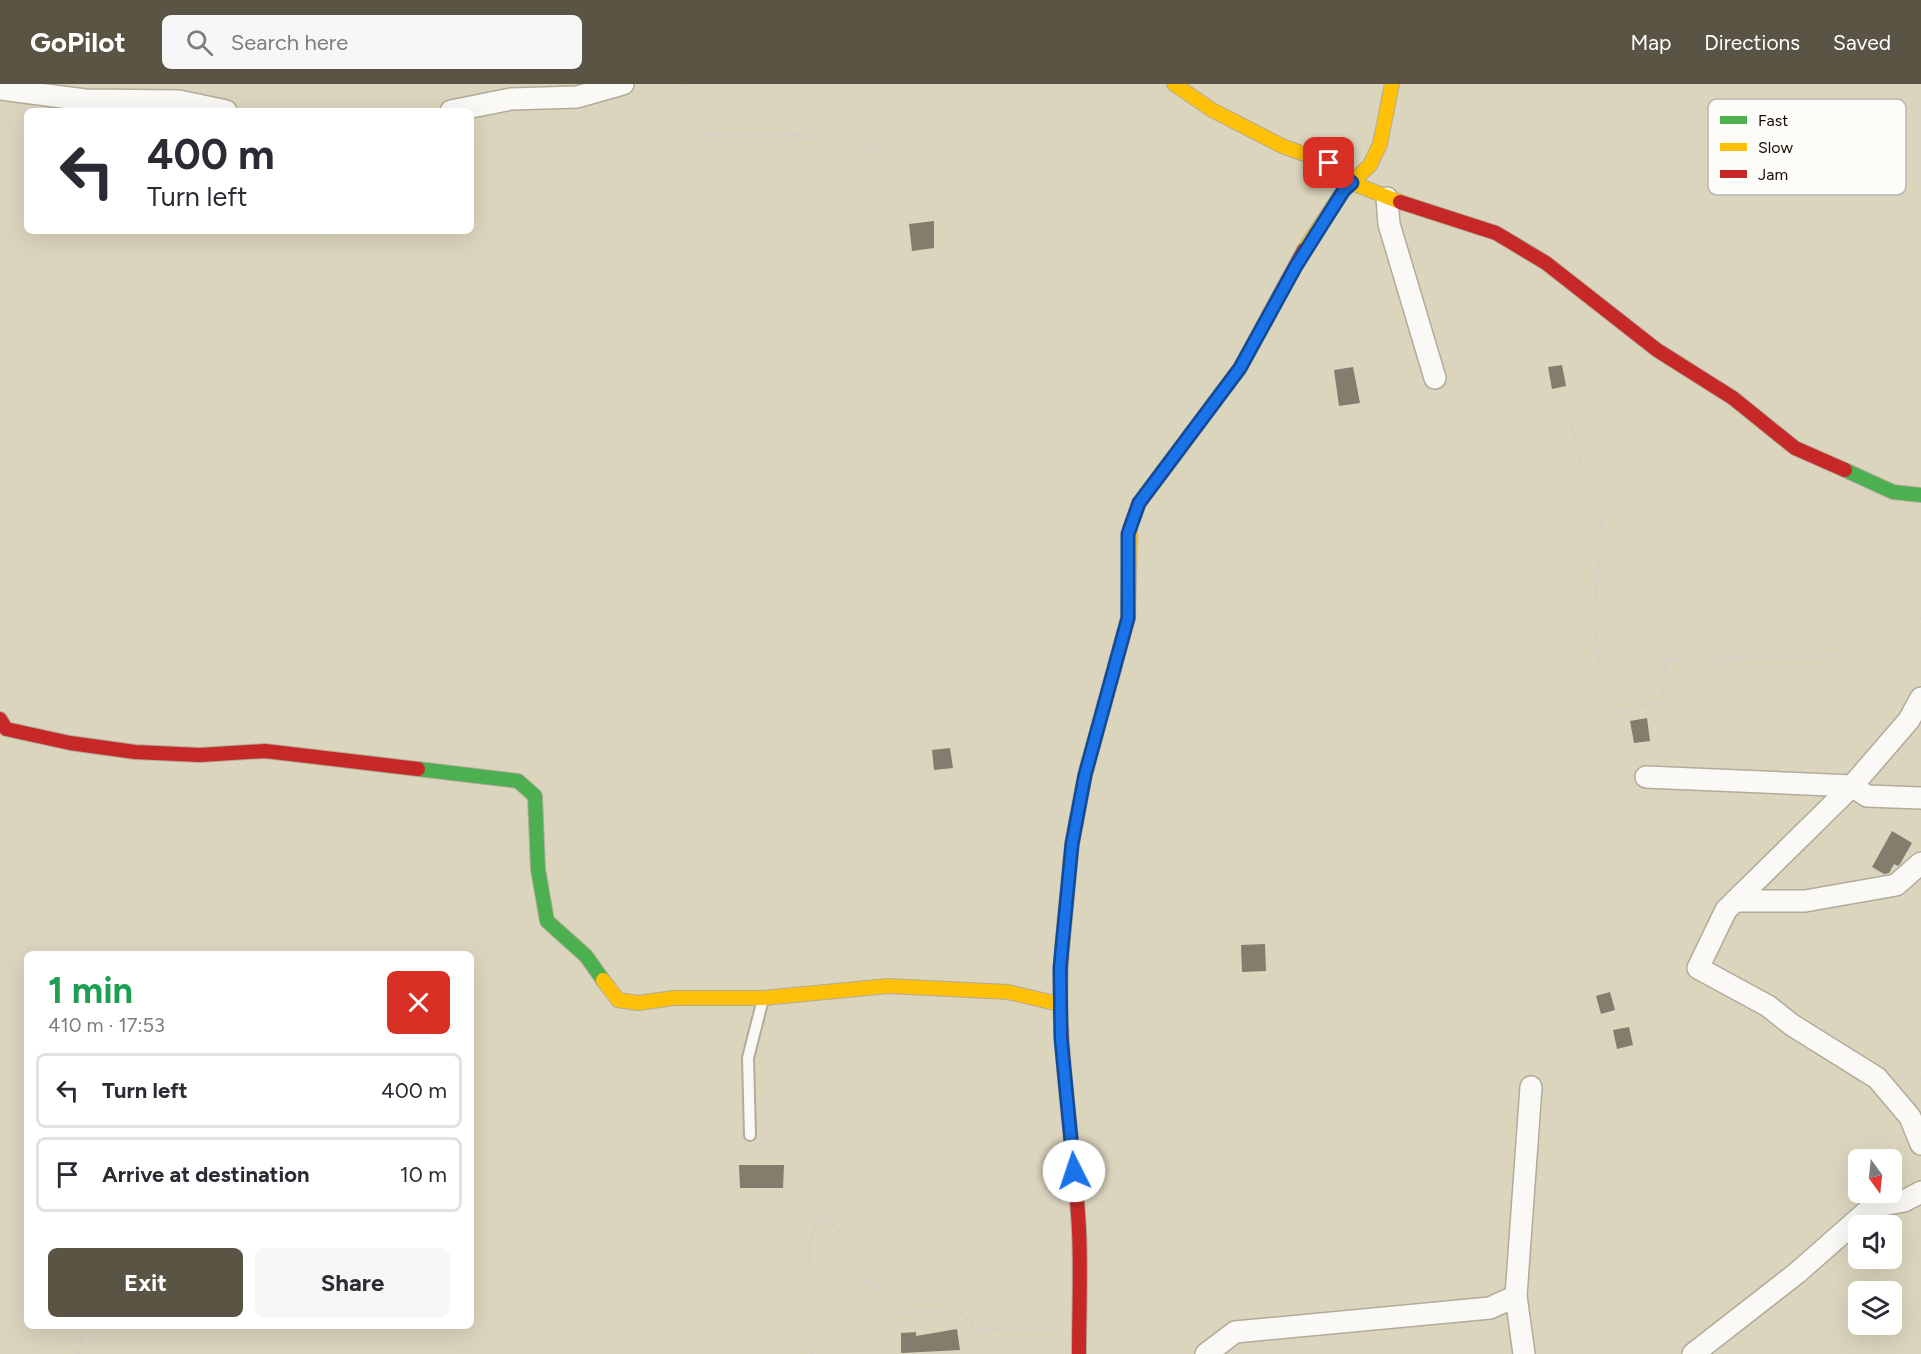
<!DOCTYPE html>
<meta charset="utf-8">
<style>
:root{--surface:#fff;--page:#f7f7f7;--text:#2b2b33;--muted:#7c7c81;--line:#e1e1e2;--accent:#595444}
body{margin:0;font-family:Figtree,sans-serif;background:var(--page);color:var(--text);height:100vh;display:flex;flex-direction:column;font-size:22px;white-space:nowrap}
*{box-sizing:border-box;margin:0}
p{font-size:20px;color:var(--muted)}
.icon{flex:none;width:33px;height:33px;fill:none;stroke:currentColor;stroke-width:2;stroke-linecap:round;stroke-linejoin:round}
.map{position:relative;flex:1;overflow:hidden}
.drawer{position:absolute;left:24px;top:867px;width:450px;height:378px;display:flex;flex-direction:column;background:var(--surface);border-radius:9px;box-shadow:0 6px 24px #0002}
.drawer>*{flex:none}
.top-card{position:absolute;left:24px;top:24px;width:450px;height:126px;border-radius:9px;box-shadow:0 6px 24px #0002;background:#fff;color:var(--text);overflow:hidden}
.needle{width:39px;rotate:165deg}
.buttons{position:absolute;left:1848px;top:1065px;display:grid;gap:12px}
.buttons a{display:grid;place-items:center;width:54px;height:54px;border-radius:9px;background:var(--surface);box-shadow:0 6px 24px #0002;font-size:30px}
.pin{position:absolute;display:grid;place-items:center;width:51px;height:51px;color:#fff;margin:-26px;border-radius:12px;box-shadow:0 3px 9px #0006}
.me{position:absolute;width:66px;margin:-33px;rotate:356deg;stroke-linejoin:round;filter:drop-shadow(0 0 4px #0008)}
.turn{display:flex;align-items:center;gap:21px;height:126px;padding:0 24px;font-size:27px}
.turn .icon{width:78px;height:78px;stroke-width:2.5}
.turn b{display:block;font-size:42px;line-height:51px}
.round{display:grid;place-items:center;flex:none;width:63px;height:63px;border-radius:9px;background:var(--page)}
.summary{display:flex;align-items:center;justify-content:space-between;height:102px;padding:0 24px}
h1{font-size:36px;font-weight:700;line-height:45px;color:#1e9e55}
.button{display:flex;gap:12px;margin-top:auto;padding:12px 24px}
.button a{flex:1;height:69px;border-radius:9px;background:var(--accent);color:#fff;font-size:24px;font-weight:700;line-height:69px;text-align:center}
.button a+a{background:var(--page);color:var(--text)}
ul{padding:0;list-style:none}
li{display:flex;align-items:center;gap:18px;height:75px;margin:0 12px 9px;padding:0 12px;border:3px solid var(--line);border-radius:9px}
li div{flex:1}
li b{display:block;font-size:22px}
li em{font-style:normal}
header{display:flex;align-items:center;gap:36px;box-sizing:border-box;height:84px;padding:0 30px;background:var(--accent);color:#fff}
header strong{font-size:28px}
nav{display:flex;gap:33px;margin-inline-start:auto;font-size:21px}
.search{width:420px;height:54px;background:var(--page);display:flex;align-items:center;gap:15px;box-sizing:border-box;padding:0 21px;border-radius:9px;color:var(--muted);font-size:22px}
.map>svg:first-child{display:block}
.building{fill:#827d6c}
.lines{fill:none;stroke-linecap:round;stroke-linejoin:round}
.lane-casing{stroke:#b1ab99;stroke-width:14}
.street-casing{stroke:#b1ab99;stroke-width:24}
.fast-casing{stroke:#b1ab99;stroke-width:16}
.slow-casing{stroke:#b1ab99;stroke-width:16}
.jam-casing{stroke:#b1ab99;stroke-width:16}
.path{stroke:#d2d0c9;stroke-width:3;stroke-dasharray:4.5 4.5;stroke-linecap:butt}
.lane{stroke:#faf9f5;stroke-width:10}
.street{stroke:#faf9f5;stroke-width:21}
.fast{stroke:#4caf50;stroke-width:14}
.slow{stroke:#ffc107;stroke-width:14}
.jam{stroke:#c62828;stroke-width:14}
.route-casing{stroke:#114b97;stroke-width:15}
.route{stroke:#1a73e8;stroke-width:10}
.key{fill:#fefcf8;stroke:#b8b5ae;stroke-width:1.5}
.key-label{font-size:16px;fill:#130e02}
</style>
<header>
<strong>GoPilot</strong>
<div class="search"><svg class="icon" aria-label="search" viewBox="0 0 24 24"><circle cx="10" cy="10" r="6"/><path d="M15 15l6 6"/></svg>Search here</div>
<nav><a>Map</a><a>Directions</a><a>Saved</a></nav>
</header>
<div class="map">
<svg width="1921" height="1270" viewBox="0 0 1921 1270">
<rect width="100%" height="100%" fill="#dcd5be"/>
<g class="building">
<polygon points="934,137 934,164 912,167 909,140"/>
<polygon points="1562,281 1566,302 1552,305 1548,283"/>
<polygon points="1353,283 1360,319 1339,322 1334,286"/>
<polygon points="1647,634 1650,657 1634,659 1630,637"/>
<polygon points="950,664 953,684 934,686 932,666"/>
<polygon points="1892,747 1912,759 1900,780 1898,782 1894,780 1889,789 1884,790 1872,783"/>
<polygon points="1265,860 1266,887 1242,888 1241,861"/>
<polygon points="1610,908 1615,926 1601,930 1596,912"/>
<polygon points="1629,943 1633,961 1617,965 1613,946"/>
<polygon points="739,1081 784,1081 783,1104 740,1104"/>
<polygon points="957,1245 960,1266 901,1269 901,1249 916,1248 916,1252"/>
</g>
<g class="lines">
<defs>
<polyline id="lane" points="750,1051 748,974 763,915"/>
<g id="street">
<polyline points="0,5 85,16 179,17 226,27"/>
<polyline points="451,27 511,15 577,13 623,0"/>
<polyline points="1387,114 1389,140 1435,294"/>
<polyline points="1921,614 1909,636 1852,702 1726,826 1698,884 1768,922 1792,941 1877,994 1910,1033 1921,1060"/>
<polyline points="1646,693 1852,702 1867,712 1921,714"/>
<polyline points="1735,817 1805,817 1896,801 1921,779"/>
<polyline points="1516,1212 1524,1270"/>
<polyline points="1206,1270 1235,1248 1490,1224 1516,1212 1531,1003"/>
<polyline points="1693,1270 1797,1189 1872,1123 1904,1117 1921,1108"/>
</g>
<g id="fast">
<polyline points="1845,386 1893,408 1921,411"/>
<polyline points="418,685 518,697 535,712 538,785 547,837 586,872 603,896"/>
</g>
<g id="slow">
<polyline points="1174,0 1212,26 1282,62 1329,79 1352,99 1400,118"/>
<polyline points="1304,166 1344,106 1370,81 1380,60 1392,0"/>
<polyline points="1063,854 1072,760 1085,691 1128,534 1130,444"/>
<polyline points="603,896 618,916 638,919 674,914 763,914 888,902 1008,908 1059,920"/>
</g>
<g id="jam">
<polyline points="1400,118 1496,149 1546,179 1657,266 1733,314 1795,364 1845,386"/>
<polyline points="1130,444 1139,419 1240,284 1304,166"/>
<polyline points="0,635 6,645 70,659 135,668 200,671 265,667 418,685"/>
<path d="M1063,854C1053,952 1074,1048 1079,1146C1081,1187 1079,1229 1079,1270"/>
</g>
</defs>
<use href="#lane" class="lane-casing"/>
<use href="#street" class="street-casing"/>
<use href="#fast" class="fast-casing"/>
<use href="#slow" class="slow-casing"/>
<use href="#jam" class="jam-casing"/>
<g class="path">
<path d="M685,0L698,47C726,55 752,49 781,50C814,51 846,58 877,66L895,117L910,121"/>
<polyline points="333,147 336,153"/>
<path d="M1566,314L1587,409L1603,426C1599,475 1590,544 1602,592C1609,621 1625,649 1638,677"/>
<polyline points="1615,628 1662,617 1666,576 1825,572 1850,569 1881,550 1921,534"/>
<polyline points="1901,995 1905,991 1921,996"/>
<polyline points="761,1055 787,1066 793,1088 818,1132 854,1158 859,1192 878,1204 897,1230 955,1224 978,1246 1056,1244"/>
<polyline points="78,1270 86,1242"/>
<polyline points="811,1270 809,1158 818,1132"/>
</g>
<use href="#lane" class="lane"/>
<use href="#street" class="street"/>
<use href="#fast" class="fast"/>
<use href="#slow" class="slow"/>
<use href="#jam" class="jam"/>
</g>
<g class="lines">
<defs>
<polyline id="route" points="1074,1087 1061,954 1060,884 1072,760 1085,691 1128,534 1128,450 1139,419 1240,284 1296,182 1344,106 1352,99 1329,79"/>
</defs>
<use href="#route" class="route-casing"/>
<use href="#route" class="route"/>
</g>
<rect x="1708" y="15" width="198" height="96" rx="9" class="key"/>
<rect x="1720" y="32" width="27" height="8" fill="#4caf50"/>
<rect x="1720" y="59" width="27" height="8" fill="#ffc107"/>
<rect x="1720" y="86" width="27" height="8" fill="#c62828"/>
<g class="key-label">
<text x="1758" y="42">Fast</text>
<text x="1758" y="69">Slow</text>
<text x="1758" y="96">Jam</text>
</g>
</svg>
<div class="buttons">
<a><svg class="needle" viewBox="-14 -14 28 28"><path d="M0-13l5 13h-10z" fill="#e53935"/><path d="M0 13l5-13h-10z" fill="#7c7c81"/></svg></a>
<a><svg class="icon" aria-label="sound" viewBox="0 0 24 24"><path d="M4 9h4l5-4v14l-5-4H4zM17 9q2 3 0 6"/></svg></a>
<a><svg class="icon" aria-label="layers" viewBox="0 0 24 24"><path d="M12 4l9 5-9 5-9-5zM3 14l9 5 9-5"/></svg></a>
</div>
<div class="pin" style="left:1329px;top:79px;background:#d93025"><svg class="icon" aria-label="arrive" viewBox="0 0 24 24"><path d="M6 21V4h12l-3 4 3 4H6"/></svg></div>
<svg class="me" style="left:1074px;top:1087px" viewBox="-20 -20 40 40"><circle r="19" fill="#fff"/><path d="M0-13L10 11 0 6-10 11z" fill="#1a73e8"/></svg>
<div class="top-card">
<div class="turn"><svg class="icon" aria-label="left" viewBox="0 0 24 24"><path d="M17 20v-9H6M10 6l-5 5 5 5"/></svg><div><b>400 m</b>Turn left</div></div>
</div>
<section class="drawer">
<div class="summary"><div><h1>1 min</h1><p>410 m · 17:53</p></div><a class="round" style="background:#d93025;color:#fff"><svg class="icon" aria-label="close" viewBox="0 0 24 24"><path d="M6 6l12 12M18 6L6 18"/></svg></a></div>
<ul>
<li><svg class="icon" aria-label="left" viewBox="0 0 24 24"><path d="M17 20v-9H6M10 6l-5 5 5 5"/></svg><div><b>Turn left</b></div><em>400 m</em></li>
<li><svg class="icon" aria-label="arrive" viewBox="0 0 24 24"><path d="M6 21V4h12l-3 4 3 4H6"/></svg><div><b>Arrive at destination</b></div><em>10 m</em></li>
</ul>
<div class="button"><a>Exit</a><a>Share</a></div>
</section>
</div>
